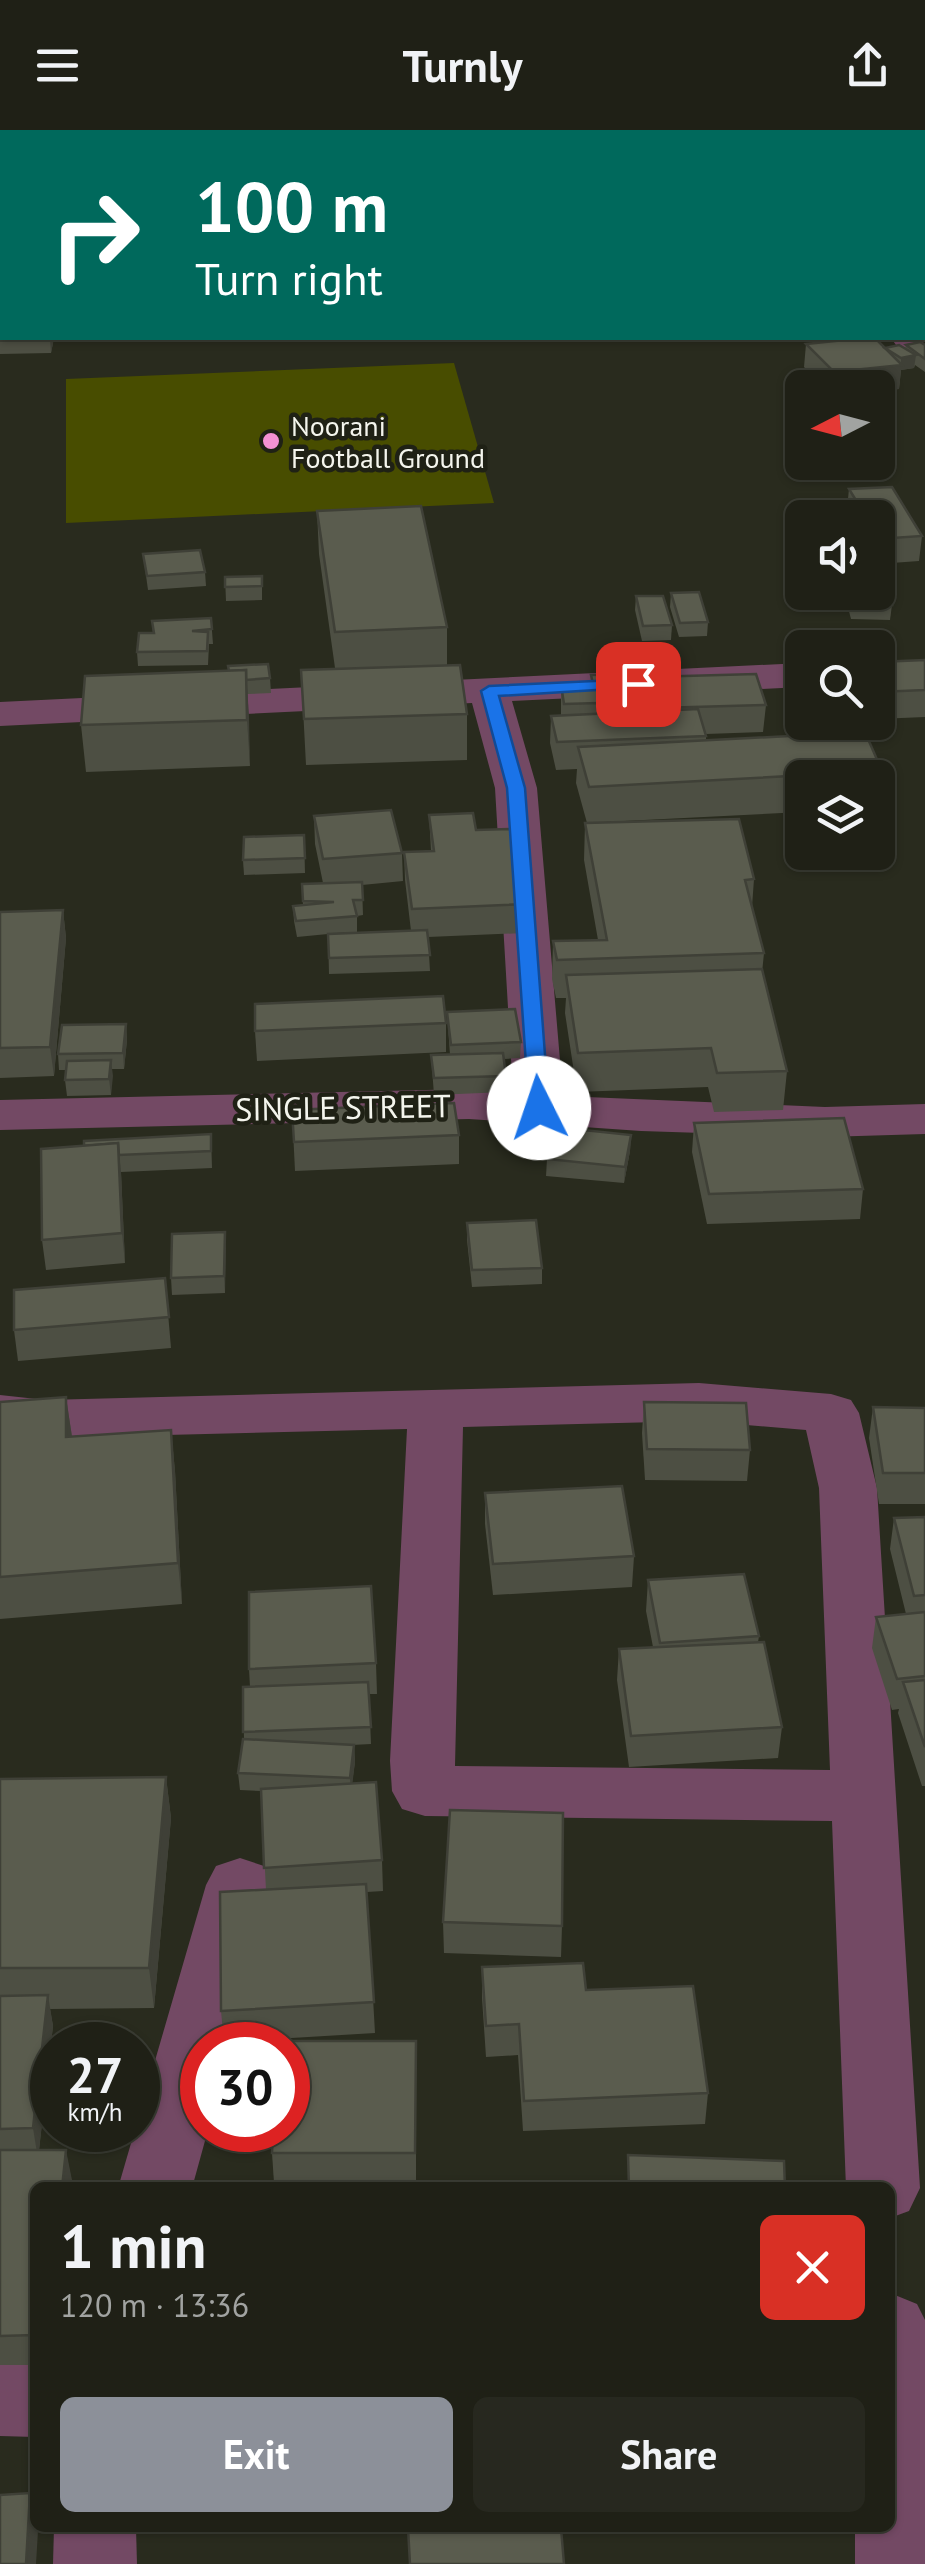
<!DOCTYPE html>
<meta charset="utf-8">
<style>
:root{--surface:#1f2016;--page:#27281f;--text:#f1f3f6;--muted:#a1a3a1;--line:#3c3e35;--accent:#8c9099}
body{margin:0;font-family:"PT Sans",sans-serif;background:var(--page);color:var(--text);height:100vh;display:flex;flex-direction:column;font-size:38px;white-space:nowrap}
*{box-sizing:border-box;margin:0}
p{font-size:32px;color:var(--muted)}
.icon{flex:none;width:55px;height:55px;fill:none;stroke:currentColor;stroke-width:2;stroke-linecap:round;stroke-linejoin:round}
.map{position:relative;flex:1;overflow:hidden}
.side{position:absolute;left:30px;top:2052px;width:865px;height:350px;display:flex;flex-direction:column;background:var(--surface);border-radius:15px;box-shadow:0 2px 8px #0004,0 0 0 2px var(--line)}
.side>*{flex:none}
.hud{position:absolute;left:0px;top:0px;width:925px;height:210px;box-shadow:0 2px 8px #0004,0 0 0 2px var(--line);background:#00695c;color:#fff;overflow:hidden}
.needle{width:65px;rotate:264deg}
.tools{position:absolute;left:785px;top:240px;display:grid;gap:20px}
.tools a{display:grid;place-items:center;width:110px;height:110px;border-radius:15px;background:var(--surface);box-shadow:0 2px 8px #0004,0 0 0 2px var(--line);font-size:50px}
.speed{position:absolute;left:30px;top:1892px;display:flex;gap:20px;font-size:50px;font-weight:700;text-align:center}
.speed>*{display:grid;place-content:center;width:130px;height:130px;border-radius:50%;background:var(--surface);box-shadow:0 2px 8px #0004,0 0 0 2px var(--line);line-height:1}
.speed small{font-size:25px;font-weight:400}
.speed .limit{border:15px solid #d22;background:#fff;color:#111}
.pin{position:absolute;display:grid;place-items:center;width:85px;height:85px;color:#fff;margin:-42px;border-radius:20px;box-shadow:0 5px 15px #0006}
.me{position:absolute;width:110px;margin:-55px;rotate:356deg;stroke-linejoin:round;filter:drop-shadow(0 0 8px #0008)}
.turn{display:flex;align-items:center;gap:35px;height:210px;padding:0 30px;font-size:45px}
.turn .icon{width:130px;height:130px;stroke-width:2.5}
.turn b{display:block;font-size:70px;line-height:85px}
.round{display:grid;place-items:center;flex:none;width:105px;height:105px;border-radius:15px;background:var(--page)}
.headline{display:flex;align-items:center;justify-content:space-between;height:170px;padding:0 30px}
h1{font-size:60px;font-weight:700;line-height:75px}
.action{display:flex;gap:20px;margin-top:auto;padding:20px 30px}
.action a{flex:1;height:115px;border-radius:15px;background:var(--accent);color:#fff;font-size:40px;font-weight:700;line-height:115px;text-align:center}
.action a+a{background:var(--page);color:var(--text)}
header{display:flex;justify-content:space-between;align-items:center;height:130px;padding:0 30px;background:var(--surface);font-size:45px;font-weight:700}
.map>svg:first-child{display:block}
.green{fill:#484d00}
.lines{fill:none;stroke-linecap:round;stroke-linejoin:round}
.minor{fill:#734964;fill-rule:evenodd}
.wall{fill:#4d4f43}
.shaded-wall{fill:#3f4037}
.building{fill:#5a5c4e;stroke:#3f4037;stroke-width:2.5}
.route{fill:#1a73e8;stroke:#114b97;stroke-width:2.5}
.poi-dot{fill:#f491d3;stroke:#1f2115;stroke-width:4}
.labels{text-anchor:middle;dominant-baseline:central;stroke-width:9;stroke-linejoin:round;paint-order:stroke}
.far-poi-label{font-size:28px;fill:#f4f5ed;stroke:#1f2115;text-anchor:start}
.street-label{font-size:32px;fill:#f4f5ed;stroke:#1f2115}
</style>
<header><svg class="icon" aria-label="menu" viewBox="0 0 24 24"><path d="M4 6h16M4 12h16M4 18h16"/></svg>Turnly<svg class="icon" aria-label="share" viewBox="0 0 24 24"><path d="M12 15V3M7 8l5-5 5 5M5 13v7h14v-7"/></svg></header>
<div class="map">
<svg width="925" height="2434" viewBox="0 0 925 2434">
<rect width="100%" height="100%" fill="#292b1e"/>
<polygon class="green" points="454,233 494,373 66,393 66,249"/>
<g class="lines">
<g class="minor">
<rect x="922" y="17" width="3" height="16"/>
<rect x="922" y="129" width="3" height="18"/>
<rect x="0" y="147" width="2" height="18"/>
<polygon points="922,203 925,227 896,215 891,208 922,208"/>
<polygon points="802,533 802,557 512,571 537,658 563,966 825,977 925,974 925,1004 825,1007 641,1001 469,989 0,1000 0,970 469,959 513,962 495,658 472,573 0,596 0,572"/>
<path d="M699,1253L831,1264L851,1270L859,1283L877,1358L920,2058L909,2081L890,2088V2058H846L832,1691L425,1686L402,1679L392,1661L390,1631L407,1299L46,1308L0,1303V1265L46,1270ZM699,1291L806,1300L819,1358L830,1640L455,1636L463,1297Z"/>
<polygon points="240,1728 264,1736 274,1755 231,1915 202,1915 202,2000 208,2000 192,2058 118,2058 206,1755 216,1736"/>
<polygon points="890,2163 917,2174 925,2190 925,2434 855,2434 855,2398 890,2398"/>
<polygon points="0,2230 35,2231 35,2307 0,2306"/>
<polygon points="54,2398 136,2398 137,2434 53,2434"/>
</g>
</g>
<g class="wall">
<polygon points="689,0 766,0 769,1 769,0 859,0 861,2 689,2"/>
<polygon points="893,0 925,0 925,15 922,15 922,2 895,2"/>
<rect x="0" y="73" width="2" height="76"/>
<polygon points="0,169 2,169 2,208 54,208 51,223 0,224"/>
<polygon points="524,208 592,208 526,212"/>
<polygon points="806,214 905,219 906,215 925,215 925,242 915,235 914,238 901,240 899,259 878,261 878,258 824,258 804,237"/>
<polygon points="849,359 922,406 919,431 878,434 878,388 846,388"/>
<polygon points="317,381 447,497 447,535 467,584 467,630 306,635 301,540 335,538 319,424"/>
<polygon points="143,424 205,442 206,456 148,460"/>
<polygon points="262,446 262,470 226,471 225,447"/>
<polygon points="847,462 878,462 892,475 890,490 851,489 846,470"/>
<polygon points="671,463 708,492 707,506 679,507 670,477"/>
<polygon points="636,466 672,495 671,510 642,511 635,480"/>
<polygon points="211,488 213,514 209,514 208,535 138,536 137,522 153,503 152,491"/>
<polygon points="925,530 925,587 878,589 878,532"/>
<polygon points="591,545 648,562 649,547 766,575 763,602 706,604 706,610 882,641 878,678 878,648 802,648 802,682 604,692 754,749 752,777 764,823 762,843 787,941 783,980 714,982 708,957 577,962 565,883 566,868 556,868 552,849 553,811 598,810 584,730 585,693 587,693 576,653 577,639 556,640 550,613 551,586 561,585 561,555 591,554"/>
<polygon points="85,546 270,548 271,563 247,564 250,636 86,642 81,595"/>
<polygon points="429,685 476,700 525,774 524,803 428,807 430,841 329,844 328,804 297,807 294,791 293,776 303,775 302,754 323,753 315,714 314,686 402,723 403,751 362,755 363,785 357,786 357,802 336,803 411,801 405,750 404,722 431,721"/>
<polygon points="304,705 305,743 244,745 243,730"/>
<polygon points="63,780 66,808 54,946 0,948 0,782"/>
<polygon points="447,882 521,912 520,928 504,929 505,962 434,965 431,925 450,925"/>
<polygon points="446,893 446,922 257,931 255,901"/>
<polygon points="126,894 127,910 124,939 112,939 111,965 67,966 65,950 66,940 59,940 58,924"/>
<polygon points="292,980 459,1005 459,1034 295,1041"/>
<polygon points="694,993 863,1059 860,1089 707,1094 692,1022"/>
<polygon points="211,1004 212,1038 121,1042 125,1133 46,1140 42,1110 41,1019"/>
<polygon points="631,1005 630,1021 624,1053 546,1046 547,1029"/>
<polygon points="467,1093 542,1138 542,1154 472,1157 467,1110"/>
<polygon points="225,1102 225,1163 172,1165 171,1148"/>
<polygon points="165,1148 171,1218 18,1231 14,1200"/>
<polygon points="66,1267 72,1307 171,1300 175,1341 182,1474 0,1489 0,1272"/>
<polygon points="644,1272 750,1320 747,1351 645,1350 642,1303"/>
<polygon points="873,1277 925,1278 925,1374 879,1374 869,1308"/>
<polygon points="485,1363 634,1426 632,1457 493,1465 485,1394"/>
<polygon points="925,1387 925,1656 922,1656 898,1583 899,1579 892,1580 872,1518 876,1487 906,1484 890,1419 894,1388"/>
<polygon points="648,1450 759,1506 758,1512 782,1597 778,1628 629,1637 617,1550 619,1519 653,1517 646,1481"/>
<polygon points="376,1533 377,1564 369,1564 371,1614 352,1615 354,1615 355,1632 352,1653 382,1730 383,1761 367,1762 375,1903 224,1912 221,1881 266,1760 261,1661 240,1660 238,1643 244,1609 243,1557 250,1557 249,1539"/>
<polygon points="166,1647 171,1688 154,1878 50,1879 53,1896 39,2020 72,2050 35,2058 35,2235 0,2235 0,1649"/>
<polygon points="443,1792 562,1796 561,1827 444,1823"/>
<polygon points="482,1837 586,1860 708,1963 705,1994 523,2001 518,1925 486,1927 482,1868"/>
<polygon points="416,1942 416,2053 274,2053 272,2023"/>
</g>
<g class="shaded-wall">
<polygon points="103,0 192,0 193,2 103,2"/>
<polygon points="556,0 648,0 648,2 529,2"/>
<rect x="780" y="0" width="31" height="2"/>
<polygon points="50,208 54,208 51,223"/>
<polygon points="916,225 914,238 901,240 899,259 878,261 878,258 832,258 834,242 901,235 901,228"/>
<polygon points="246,540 249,586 250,636 247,590"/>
<polygon points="63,780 66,808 54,946 50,917"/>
<polygon points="126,894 127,910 124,939 123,923"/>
<polygon points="111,930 113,946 111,965 109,949"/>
<polygon points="631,1005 630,1021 624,1053 625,1037"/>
<polygon points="118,1013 121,1043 125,1133 122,1103"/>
<polygon points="225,1102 226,1118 225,1163 224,1146"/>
<polygon points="66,1267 72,1307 66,1307"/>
<polygon points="171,1300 175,1341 182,1474 178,1433"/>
<polygon points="354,1615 355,1632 351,1665 350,1648"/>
<polygon points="166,1647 171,1688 154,1878 149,1838"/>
<polygon points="48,1865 53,1896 38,2029 33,1998"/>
<polygon points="66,2020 72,2050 71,2058 62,2058"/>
<polygon points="30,2363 35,2387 35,2398 37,2398 38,2401 36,2434 26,2434"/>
</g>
<g class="building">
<polygon points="222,0 234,0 235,2 192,2"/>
<polygon points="287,0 400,0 414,2 286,2"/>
<polygon points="503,0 556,0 529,2 506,2"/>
<polygon points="707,0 766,0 771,2 711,2"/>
<polygon points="816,0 859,0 861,2 819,2"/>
<polygon points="904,0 925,0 925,3 906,2"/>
<rect x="0" y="111" width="2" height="16"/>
<rect x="0" y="169" width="2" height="32"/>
<polygon points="864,208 875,208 902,235 834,242 806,214"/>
<polygon points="920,212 925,215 925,229 906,215"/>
<polygon points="899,215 916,225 901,228 885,218"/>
<polygon points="892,357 922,406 878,409 878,388 853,388 847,378 860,377 849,359"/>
<polygon points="421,376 447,497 335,502 317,381"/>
<polygon points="200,420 205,442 147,446 143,424"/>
<polygon points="262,446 262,456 225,457 225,447"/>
<polygon points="878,456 887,456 892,475 852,475 849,462 878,462"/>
<polygon points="699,462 708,492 680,493 671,463"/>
<polygon points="636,466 663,466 672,495 643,496"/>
<polygon points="211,488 212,499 192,501 208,502 207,521 137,522 139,503 154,503 152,491"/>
<polygon points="925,530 925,560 878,562 878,532"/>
<polygon points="268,534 270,548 246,550 246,540 229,541 228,536"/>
<polygon points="460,535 467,584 304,589 301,540"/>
<polygon points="246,540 247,590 81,595 85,546"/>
<polygon points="644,543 652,578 600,580 598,573 564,574 561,555 593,554 591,545"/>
<polygon points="756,544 766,575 657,578 649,547"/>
<polygon points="698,579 706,606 557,612 551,586"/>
<polygon points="865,602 882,641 589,657 578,617"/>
<polygon points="391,680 402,723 323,729 314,686"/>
<polygon points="473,683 476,700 511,699 525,774 412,779 404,722 434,721 429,685"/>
<polygon points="739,689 754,749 745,750 764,823 557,830 553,811 607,810 585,693"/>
<polygon points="304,705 305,728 243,730 244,707"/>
<polygon points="362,752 363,770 353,770 357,786 296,791 293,776 334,772 303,771 302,754"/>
<polygon points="63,780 50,917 0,918 0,782"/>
<polygon points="427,800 430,825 329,828 328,804"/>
<polygon points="762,839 787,941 717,943 711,918 578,923 566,845"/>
<polygon points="443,866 446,893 255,901 255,874"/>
<polygon points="515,879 521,912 451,915 447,882"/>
<polygon points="126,894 123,923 58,924 62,895"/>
<polygon points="503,923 506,946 434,948 431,925"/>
<polygon points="111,930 109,949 65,950 67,931"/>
<polygon points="454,973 459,1005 294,1012 292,980"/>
<polygon points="844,988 863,1059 709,1064 694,993"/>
<polygon points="555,997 631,1005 625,1037 547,1029"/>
<polygon points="211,1004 211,1021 119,1025 118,1013 84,1016 84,1011"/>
<polygon points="118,1013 122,1103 42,1110 41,1019"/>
<polygon points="536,1090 542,1138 472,1140 467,1093"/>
<polygon points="225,1102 224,1146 171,1148 172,1104"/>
<polygon points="165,1148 169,1187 14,1200 14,1160"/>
<polygon points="66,1267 66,1307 171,1300 178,1433 0,1447 0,1272"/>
<polygon points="644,1272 746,1273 750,1320 647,1319"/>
<polygon points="873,1277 925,1278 925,1343 883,1343"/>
<polygon points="622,1356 634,1426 493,1434 485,1363"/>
<polygon points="925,1387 925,1465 914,1466 894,1388"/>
<polygon points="744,1444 759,1506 660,1513 648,1450"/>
<polygon points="371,1456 376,1533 249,1539 249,1462"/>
<polygon points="925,1482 925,1546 897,1549 876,1487"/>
<polygon points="764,1512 782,1597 631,1606 619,1519"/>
<polygon points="925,1550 925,1617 903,1552"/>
<polygon points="368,1552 371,1597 243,1602 243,1557"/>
<polygon points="243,1609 354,1615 350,1648 238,1643"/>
<polygon points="166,1647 149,1838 0,1838 0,1649"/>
<polygon points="376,1652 382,1730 264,1738 261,1659"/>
<polygon points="450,1680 563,1683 562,1796 443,1792"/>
<polygon points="366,1754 374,1872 221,1881 220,1762"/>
<polygon points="583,1833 586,1860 693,1856 708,1963 524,1971 519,1894 486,1896 482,1837"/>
<polygon points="48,1865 33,1998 0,1999 0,1866"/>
<polygon points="279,1911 416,1911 415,2023 272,2023 273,2000 288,2000 288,1915 279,1915"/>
<polygon points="0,2020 66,2020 62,2058 35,2058 35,2205 0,2206"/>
<polygon points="628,2025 784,2031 785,2058 629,2058"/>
<polygon points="878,2056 878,2058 837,2057"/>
<polygon points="30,2363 26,2434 0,2434 0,2365"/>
<polygon points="408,2398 561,2398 564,2434 410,2434"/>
</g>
<polygon class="route" points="638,549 644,550 644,557 499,566 525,658 549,978 539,984 529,978 507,658 481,561 489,556"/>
<circle class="poi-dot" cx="271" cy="311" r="10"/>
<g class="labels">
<g class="far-poi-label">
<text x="291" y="295">Noorani<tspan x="291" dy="32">Football Ground</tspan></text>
</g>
<g class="street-label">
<text transform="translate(343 977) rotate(-1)">SINGLE STREET</text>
</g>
</g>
</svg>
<div class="tools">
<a><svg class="needle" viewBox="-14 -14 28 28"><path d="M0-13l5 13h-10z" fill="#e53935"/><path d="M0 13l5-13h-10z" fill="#a1a3a1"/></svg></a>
<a><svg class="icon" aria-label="sound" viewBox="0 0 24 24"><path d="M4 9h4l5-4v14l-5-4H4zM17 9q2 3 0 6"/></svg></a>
<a><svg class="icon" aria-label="search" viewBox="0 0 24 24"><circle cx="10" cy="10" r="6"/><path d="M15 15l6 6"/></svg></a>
<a><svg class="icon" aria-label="layers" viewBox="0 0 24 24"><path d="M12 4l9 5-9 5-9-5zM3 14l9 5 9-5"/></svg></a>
</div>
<div class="speed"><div>27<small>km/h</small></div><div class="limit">30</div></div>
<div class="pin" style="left:638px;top:554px;background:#d93025"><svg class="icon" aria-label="arrive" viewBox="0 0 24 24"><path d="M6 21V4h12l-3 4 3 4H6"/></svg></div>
<svg class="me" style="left:539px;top:978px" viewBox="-20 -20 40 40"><circle r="19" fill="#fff"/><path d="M0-13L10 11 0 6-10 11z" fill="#1a73e8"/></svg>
<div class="hud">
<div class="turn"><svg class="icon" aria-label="right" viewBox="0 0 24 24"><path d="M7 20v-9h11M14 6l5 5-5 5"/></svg><div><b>100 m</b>Turn right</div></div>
</div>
<section class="side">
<div class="headline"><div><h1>1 min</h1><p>120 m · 13:36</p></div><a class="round" style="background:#d93025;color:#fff"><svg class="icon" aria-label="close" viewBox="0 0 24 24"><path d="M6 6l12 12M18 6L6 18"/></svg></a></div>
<div class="action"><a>Exit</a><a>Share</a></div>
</section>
</div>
